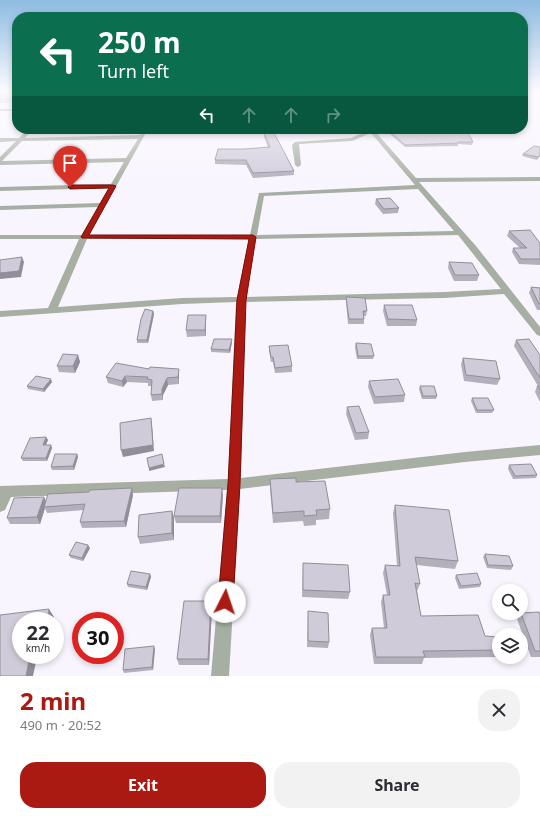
<!DOCTYPE html>
<meta charset="utf-8">
<style>
:root{--surface:#fff;--page:#f2f2f3;--text:#2b2b33;--muted:#7c7c81;--accent:#ab1a12}
body{margin:0;font-family:"Noto Sans",sans-serif;background:var(--page);color:var(--text);height:100vh;display:flex;flex-direction:column;font-size:15px;white-space:nowrap}
*{box-sizing:border-box;margin:0}
p{font-size:13px;color:var(--muted)}
.icon{flex:none;width:22px;height:22px;fill:none;stroke:currentColor;stroke-width:2;stroke-linecap:round;stroke-linejoin:round}
.map{position:relative;height:676px;overflow:hidden}
.drawer{display:flex;flex-direction:column;background:var(--surface);flex:1}
.drawer>*{flex:none}
.guide{position:absolute;left:12px;top:12px;width:516px;height:122px;border-radius:16px;box-shadow:0 2px 6px #0003;background:#0b6e4f;color:#fff;overflow:hidden}
.buttons{position:absolute;left:492px;top:584px;display:grid;gap:8px}
.buttons a{display:grid;place-items:center;width:36px;height:36px;border-radius:50%;background:var(--surface);box-shadow:0 2px 6px #0003;font-size:20px}
.speed{position:absolute;left:12px;top:612px;display:flex;gap:8px;font-size:20px;font-weight:700;text-align:center}
.speed>*{display:grid;place-content:center;width:52px;height:52px;border-radius:50%;background:var(--surface);box-shadow:0 2px 6px #0003;line-height:1}
.speed small{font-size:10px;font-weight:400}
.speed .limit{border:6px solid #d22;background:#fff;color:#111}
.pin{position:absolute;display:grid;place-items:center;width:34px;height:34px;color:#fff;margin:-41px -17px;border-radius:50% 50% 50% 0;rotate:-45deg;box-shadow:0 0 4px #0007}
.pin .icon{rotate:45deg}
.me{position:absolute;width:44px;margin:-22px;rotate:4deg;stroke-linejoin:round;filter:drop-shadow(0 0 3px #0008)}
.turn{display:flex;align-items:center;gap:14px;height:84px;padding:0 20px;font-size:18px}
.turn .icon{width:52px;height:52px;stroke-width:2.5}
.turn b{display:block;font-size:28px;line-height:34px}
.lanes{display:flex;align-items:center;height:38px;padding:0 20px;background:#0003;justify-content:center;gap:20px;direction:ltr}
.lanes .off{opacity:.35}
.round{display:grid;place-items:center;flex:none;width:42px;height:42px;border-radius:16px;background:var(--page)}
.overview{display:flex;align-items:center;justify-content:space-between;height:68px;padding:0 20px}
h1{font-size:24px;font-weight:700;line-height:30px;color:var(--accent)}
.primary-button{display:flex;gap:8px;margin-top:auto;padding:8px 20px}
.primary-button a{flex:1;height:46px;border-radius:16px;background:var(--accent);color:#fff;font-size:16px;font-weight:700;line-height:46px;text-align:center}
.primary-button a+a{background:var(--page);color:var(--text)}
.map>svg:first-child{display:block}
.lines{fill:none;stroke-linecap:round;stroke-linejoin:round}
.minor{fill:#a7aea2;fill-rule:evenodd}
.wall{fill:#b3afbb}
.shaded-wall{fill:#928e98}
.building{fill:#d0cbd9;stroke:#928e98}
.route{fill:#ab1a12;stroke:#6f110c}
</style>
<div class="map">
<svg width="540" height="676" viewBox="0 0 540 676">
<rect width="100%" height="100%" fill="#f9f5fe"/>
<g class="lines">
<g class="minor">
<polygon points="6,91 11,91 0,99 0,96"/>
<rect x="0" y="109" width="17" height="2"/>
<path d="M28,129H33L25,138L140,135L144,129H148L89,235H250L259,193L415,185L371,133L352,141L299,144L301,165L298,167L295,165L292,145L295,142L351,138L368,130V129H373L416,178L540,177V181L419,182L476,246L540,327V336L537,335L504,294L444,298L245,302L241,478L465,452L540,445V455L465,462L240,489L229,676H211L227,490L11,497L5,510L0,512V486L228,479L236,302L182,304L0,317V311L48,308L79,239H0V235H82L98,207L0,210V206L100,203L109,188L0,191V187L111,184L124,162L0,165V157L16,141L0,142V138H19ZM138,139L126,158L2,161L22,141ZM418,189L454,231L257,235L264,196ZM458,235L501,289L444,292L246,297L256,239ZM87,239H249L237,297L182,298L58,307Z"/>
</g>
</g>
<g class="wall">
<polygon points="0,91 17,91 17,102 0,103 0,94 16,94 17,92 0,92"/>
<polygon points="384,129 466,129 473,142 472,145 458,144 458,146 405,147"/>
<polygon points="264,133 294,171 294,175 253,178 246,165 215,164 215,160 245,149 268,147 264,137"/>
<polygon points="523,154 540,156 537,160 522,156"/>
<polygon points="376,199 399,208 398,213 383,214 375,204"/>
<polygon points="509,231 540,243 540,265 519,264 512,252 513,248 520,248 507,236"/>
<polygon points="449,262 479,275 477,281 454,281 448,268"/>
<polygon points="531,287 540,288 540,310 537,310 529,293"/>
<polygon points="346,297 367,311 366,316 364,316 364,324 348,324 346,302"/>
<polygon points="384,305 417,320 416,326 387,326 383,311"/>
<polygon points="153,311 154,314 148,343 137,343 137,340"/>
<polygon points="206,315 206,336 187,337 186,330"/>
<polygon points="232,339 232,342 230,353 211,352 211,349"/>
<polygon points="516,340 540,355 540,402 535,392 537,386 538,386 514,346"/>
<polygon points="356,343 374,356 373,359 357,359 355,347"/>
<polygon points="269,346 292,366 292,372 275,373 273,362 271,362 269,351"/>
<polygon points="78,355 80,362 75,373 59,372 57,366"/>
<polygon points="463,358 500,379 497,385 464,381 461,364"/>
<polygon points="179,375 179,384 168,385 163,395 163,400 152,401 151,395 152,386 148,386 148,383 127,382 123,387 108,383 106,377"/>
<polygon points="369,381 405,395 404,402 374,404 368,387"/>
<polygon points="52,382 44,392 28,389 27,386"/>
<polygon points="420,386 437,396 436,399 422,399 419,389"/>
<polygon points="472,398 494,410 492,413 476,413 471,401"/>
<polygon points="347,407 369,432 368,439 355,440 346,414"/>
<polygon points="46,437 48,440 46,445 51,445 52,448 47,461 23,461 21,458"/>
<polygon points="77,454 78,457 74,470 52,470 51,467"/>
<polygon points="509,465 537,475 536,478 513,479 508,469"/>
<polygon points="270,479 296,482 330,509 329,519 316,520 316,525 304,526 303,521 273,523 270,489"/>
<polygon points="133,495 126,527 82,528 80,522 84,510 47,513 45,508 40,524 10,524 7,518 44,497 46,502"/>
<polygon points="223,495 221,523 176,523 174,516"/>
<polygon points="395,505 458,561 455,569 416,565 420,584 417,591 421,616 485,636 499,637 499,657 500,657 424,658 422,664 374,664 370,635 372,628 384,628 381,602 383,595 387,595 383,573 385,565 397,566 393,513"/>
<polygon points="172,511 174,518 174,540 140,544 138,537"/>
<polygon points="90,548 83,561 71,558 69,555"/>
<polygon points="485,554 513,566 511,570 487,568 483,557"/>
<polygon points="303,563 350,592 348,599 302,597"/>
<polygon points="150,574 151,577 147,590 128,587 127,584"/>
<polygon points="456,575 481,584 480,587 459,589 455,578"/>
<polygon points="211,601 212,607 209,665 179,665 177,659"/>
<polygon points="308,611 329,642 328,648 307,647"/>
<polygon points="521,613 540,615 540,657 531,657 517,619"/>
<polygon points="54,617 21,655 46,655 46,656 37,657 0,676"/>
<polygon points="155,649 153,670 124,673 123,670"/>
</g>
<g class="shaded-wall">
<polygon points="22,257 24,262 21,277 0,279 0,273"/>
<polygon points="153,311 154,314 148,343 147,340"/>
<polygon points="206,315 206,336 205,330"/>
<polygon points="232,339 232,342 230,353 229,350"/>
<polygon points="78,355 80,362 75,373 73,366"/>
<polygon points="179,369 179,384 178,377"/>
<polygon points="125,376 127,382 123,387 122,381"/>
<polygon points="167,378 168,385 163,395 163,400 162,394 162,389"/>
<polygon points="51,379 52,382 44,392 43,389"/>
<polygon points="151,418 152,425 154,451 123,457 121,450"/>
<polygon points="46,437 48,440 44,449 43,445"/>
<polygon points="51,445 52,448 47,461 46,458"/>
<polygon points="77,454 78,457 74,470 73,466"/>
<polygon points="164,464 165,467 149,471 149,468"/>
<polygon points="132,488 133,495 126,527 124,521"/>
<polygon points="222,488 223,495 221,523 220,516"/>
<polygon points="44,497 47,504 44,507 45,508 40,524 37,517"/>
<polygon points="172,511 174,518 174,540 172,533"/>
<polygon points="88,545 90,548 83,561 82,558"/>
<polygon points="150,574 151,577 147,590 146,587"/>
<polygon points="211,601 212,607 209,665 208,659"/>
<polygon points="49,609 54,617 53,621 47,621"/>
<polygon points="154,646 155,649 153,670 152,667"/>
<polygon points="30,655 35,655 37,657 33,676 26,676"/>
</g>
<g class="building">
<polygon points="17,92 17,98 16,99 0,99 0,98 3,96 0,96 0,94 16,94"/>
<polygon points="271,129 272,129 294,171 253,173 246,160 215,160 218,149 245,149 270,147 264,133"/>
<polygon points="387,129 466,129 473,142 458,142 458,143 405,145"/>
<polygon points="534,146 540,147 540,155 538,157 523,154"/>
<polygon points="390,198 399,208 384,209 376,199"/>
<polygon points="530,230 540,243 540,259 521,259 513,248 527,248 509,231"/>
<polygon points="22,257 19,271 0,273 0,260"/>
<polygon points="449,262 472,263 479,275 455,275"/>
<polygon points="531,287 540,288 540,304 539,304"/>
<polygon points="346,297 365,298 367,311 363,311 364,319 349,319"/>
<polygon points="384,305 412,305 417,320 388,319"/>
<polygon points="145,309 153,311 147,340 137,340 141,319"/>
<polygon points="188,315 206,315 205,330 186,330"/>
<polygon points="214,339 232,339 229,350 211,349"/>
<polygon points="529,339 540,355 540,378 516,340"/>
<polygon points="356,343 371,344 374,356 358,356"/>
<polygon points="288,345 292,366 275,368 273,357 271,357 269,346"/>
<polygon points="63,354 78,355 73,366 57,366"/>
<polygon points="463,358 496,361 500,379 466,375"/>
<polygon points="116,363 149,369 150,367 179,369 178,377 167,378 162,389 162,394 151,395 152,380 147,379 148,377 125,376 122,381 106,377"/>
<polygon points="36,376 51,379 43,389 27,386"/>
<polygon points="398,379 405,395 375,397 369,381"/>
<polygon points="420,386 434,386 437,396 423,396"/>
<polygon points="537,386 540,386 540,390"/>
<polygon points="472,398 488,398 494,410 477,410"/>
<polygon points="359,406 369,432 356,433 347,407"/>
<polygon points="151,418 153,445 121,450 120,423"/>
<polygon points="46,437 43,445 51,445 46,458 21,458 30,438"/>
<polygon points="55,454 77,454 73,466 51,467"/>
<polygon points="162,454 164,464 149,468 147,458"/>
<polygon points="531,464 537,475 515,476 509,465"/>
<polygon points="296,478 296,482 325,481 330,509 316,510 317,515 304,516 304,511 273,513 270,479"/>
<polygon points="132,488 124,521 80,522 85,504 44,507 48,494 89,492 90,490"/>
<polygon points="179,488 222,488 220,516 174,516"/>
<polygon points="44,497 37,517 7,518 14,498"/>
<polygon points="395,505 449,510 458,561 415,557 420,584 415,583 421,616 478,615 485,636 499,637 499,650 423,651 425,657 376,657 372,628 387,628 383,595 390,595 385,565 400,566"/>
<polygon points="172,511 172,533 138,537 139,515"/>
<polygon points="76,542 88,545 82,558 69,555"/>
<polygon points="485,554 509,556 513,566 488,565"/>
<polygon points="303,563 348,565 350,592 303,590"/>
<polygon points="131,571 150,574 146,587 127,584"/>
<polygon points="477,573 481,584 461,586 456,575"/>
<polygon points="184,601 211,601 208,659 177,659"/>
<polygon points="49,609 47,621 21,621 21,655 30,655 26,676 0,676 0,615"/>
<polygon points="308,611 328,613 329,642 308,641"/>
<polygon points="539,612 540,615 540,651 535,651 521,613"/>
<polygon points="154,646 152,667 123,670 125,649"/>
</g>
<linearGradient id="sky" x2="0" y2="1"><stop stop-color="#8dbbe1"/><stop offset="0.49" stop-color="#fcfaff"/><stop offset="1" stop-color="#fcfaff" stop-opacity="0"/></linearGradient>
<rect width="540" height="186" fill="url(#sky)"/>
<polygon class="route" points="113,185 116,186 89,235 253,235 256,237 246,300 240,484 233,602 231,607 225,609 220,607 218,602 228,484 237,300 249,239 82,238 81,237 109,188 70,189 68,187 70,185"/>
</svg>
<div class="buttons">
<a><svg class="icon" aria-label="search" viewBox="0 0 24 24"><circle cx="10" cy="10" r="6"/><path d="M15 15l6 6"/></svg></a>
<a><svg class="icon" aria-label="layers" viewBox="0 0 24 24"><path d="M12 4l9 5-9 5-9-5zM3 14l9 5 9-5"/></svg></a>
</div>
<div class="speed"><div>22<small>km/h</small></div><div class="limit">30</div></div>
<div class="pin" style="left:70px;top:187px;background:#d93025"><svg class="icon" aria-label="arrive" viewBox="0 0 24 24"><path d="M6 21V4h12l-3 4 3 4H6"/></svg></div>
<svg class="me" style="left:225px;top:602px" viewBox="-20 -20 40 40"><circle r="19" fill="#fff"/><path d="M0-13L10 11 0 6-10 11z" fill="#ab1a12"/></svg>
<div class="guide">
<div class="turn"><svg class="icon" aria-label="left" viewBox="0 0 24 24"><path d="M17 20v-9H6M10 6l-5 5 5 5"/></svg><div><b>250 m</b>Turn left</div></div>
<div class="lanes"><svg class="icon" aria-label="left" viewBox="0 0 24 24"><path d="M17 20v-9H6M10 6l-5 5 5 5"/></svg><svg class="icon off" aria-label="ahead" viewBox="0 0 24 24"><path d="M12 20V5M6 11l6-6 6 6"/></svg><svg class="icon off" aria-label="ahead" viewBox="0 0 24 24"><path d="M12 20V5M6 11l6-6 6 6"/></svg><svg class="icon off" aria-label="right" viewBox="0 0 24 24"><path d="M7 20v-9h11M14 6l5 5-5 5"/></svg></div>
</div>
</div>
<section class="drawer">
<div class="overview"><div><h1>2 min</h1><p>490 m · 20:52</p></div><a class="round"><svg class="icon" aria-label="close" viewBox="0 0 24 24"><path d="M6 6l12 12M18 6L6 18"/></svg></a></div>
<div class="primary-button"><a>Exit</a><a>Share</a></div>
</section>
